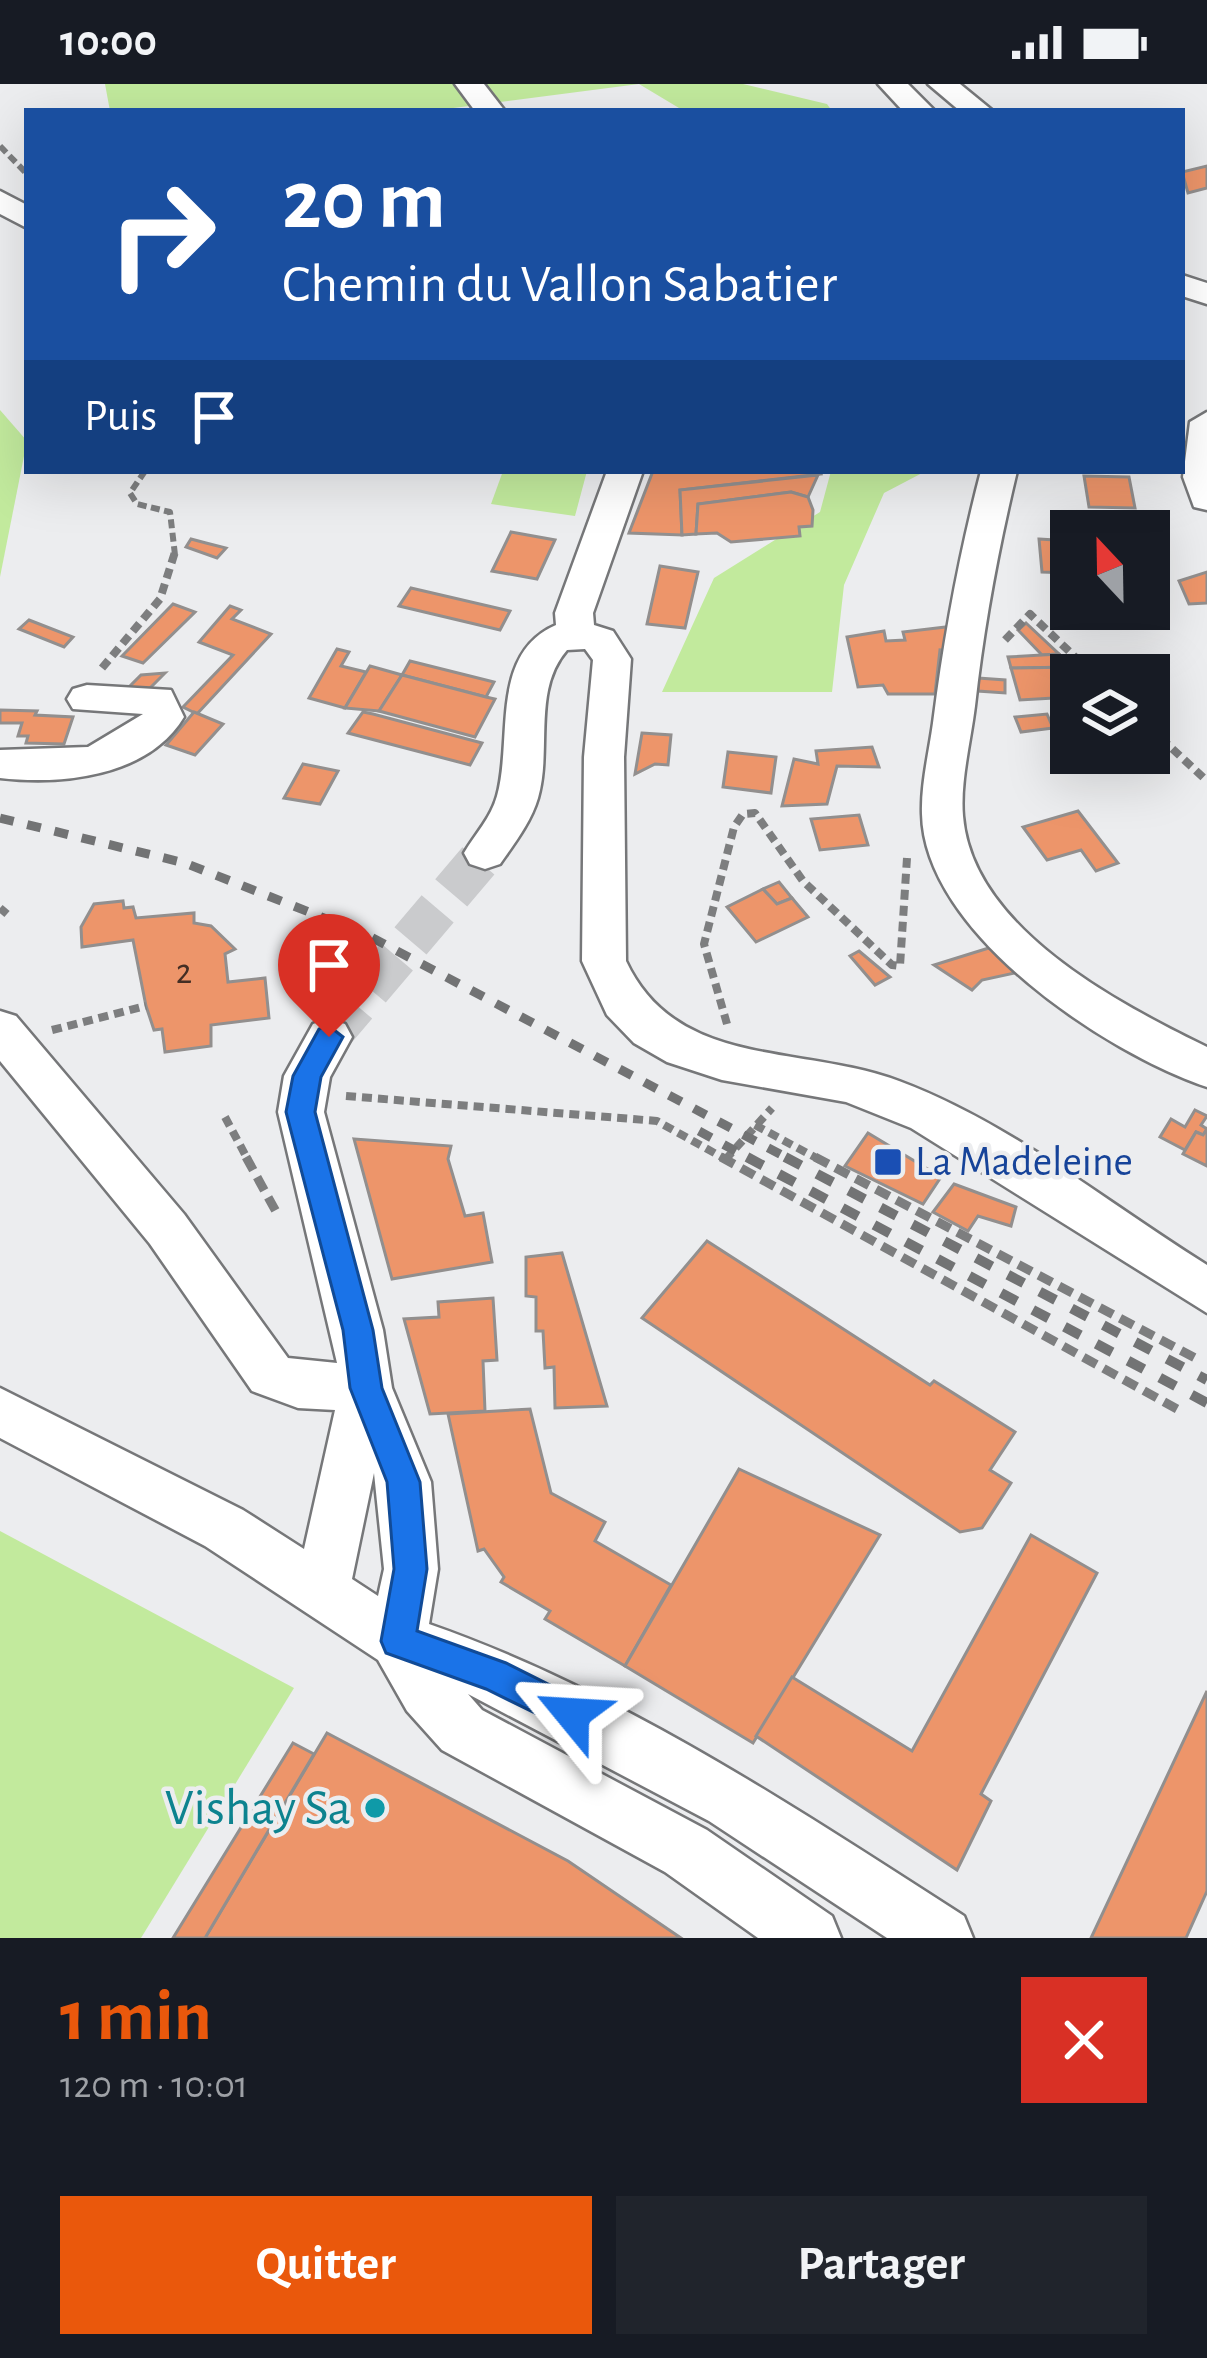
<!DOCTYPE html>
<html lang="fr">
<meta charset="utf-8">
<style>
:root{--surface:#171b24;--page:#20242c;--text:#f1f3f6;--muted:#9ea1a6;--accent:#ea580c}
body{margin:0;font-family:"Alegreya Sans",sans-serif;background:var(--page);color:var(--text);height:100vh;display:flex;flex-direction:column;font-size:45px;white-space:nowrap}
*{box-sizing:border-box;margin:0}
p{font-size:39px;color:var(--muted)}
.icon{flex:none;width:66px;height:66px;fill:none;stroke:currentColor;stroke-width:2;stroke-linecap:round;stroke-linejoin:round}
.map{position:relative;height:1854px;overflow:hidden}
.side{display:flex;flex-direction:column;background:var(--surface);flex:1}
.side>*{flex:none}
.hud{position:absolute;left:24px;top:24px;width:1161px;height:366px;border-radius:0px;box-shadow:0 12px 48px #0002;background:#1a4fa0;color:#fff;overflow:hidden}
.needle{width:78px;rotate:338deg}
.fabs{position:absolute;left:1050px;top:426px;display:grid;gap:24px}
.fabs a{display:grid;place-items:center;width:120px;height:120px;border-radius:0px;background:var(--surface);box-shadow:0 12px 48px #0002;font-size:60px}
.pin{position:absolute;display:grid;place-items:center;width:102px;height:102px;color:#fff;margin:-123px -51px;border-radius:50% 50% 50% 0;rotate:-45deg;box-shadow:0 0 12px #0007}
.pin .icon{rotate:45deg}
.me{position:absolute;width:132px;margin:-66px;rotate:297deg;stroke-linejoin:round;filter:drop-shadow(0 0 9px #0008)}
.turn{display:flex;align-items:center;gap:42px;height:252px;padding:0 60px;font-size:54px}
.turn .icon{width:156px;height:156px;stroke-width:2.5}
.turn b{display:block;font-size:84px;line-height:102px}
.then{display:flex;align-items:center;height:114px;padding:0 60px;background:#0003;gap:24px;font-size:45px}
.round{display:grid;place-items:center;flex:none;width:126px;height:126px;border-radius:0px;background:var(--page)}
.head{display:flex;align-items:center;justify-content:space-between;height:204px;padding:0 60px}
h1{font-size:72px;font-weight:700;line-height:90px;color:var(--accent)}
.primary-button{display:flex;gap:24px;margin-top:auto;padding:24px 60px}
.primary-button a{flex:1;height:138px;border-radius:0px;background:var(--accent);color:#fff;font-size:48px;font-weight:700;line-height:138px;text-align:center}
.primary-button a+a{background:var(--page);color:var(--text)}
.status{display:flex;justify-content:space-between;align-items:center;height:84px;padding:0 60px;background:var(--surface);direction:ltr}
.status svg{height:33px;fill:currentColor}
.map>svg:first-child{display:block}
.green{fill:#c2ea9d}
.building{fill:#ed956a;stroke:#928f8e;stroke-width:3}
.lines{fill:none;stroke-linecap:round;stroke-linejoin:round}
.minor-tunnel{stroke:#cacbcd;stroke-width:42;stroke-dasharray:42 21;stroke-linecap:butt}
.minor-casing{stroke:#767779;stroke-width:5}
.path-far2{stroke:#7d7e7f;stroke-width:6;stroke-dasharray:9 4.5;stroke-linecap:butt}
.path-far1{stroke:#7d7e7f;stroke-width:8;stroke-dasharray:10 6;stroke-linecap:butt}
.path{stroke:#7d7e7f;stroke-width:9;stroke-dasharray:15 8;stroke-linecap:butt}
.minor{fill:#fff;fill-rule:evenodd}
.rail-far1{stroke:#727374;stroke-width:9;stroke-dasharray:14 14;stroke-linecap:butt}
.rail{stroke:#727374;stroke-width:10;stroke-dasharray:18 18;stroke-linecap:butt}
.route{fill:#1a73e8;stroke:#114b97;stroke-width:3}
.transit-dot{fill:#1a4fb4;stroke:#ecedef;stroke-width:4.5}
.culture-dot{fill:#0f9aa8;stroke:#ecedef;stroke-width:4.5}
.labels{text-anchor:middle;dominant-baseline:central;stroke-width:9;stroke-linejoin:round;paint-order:stroke}
.number-label{font-size:36px;fill:#442e24}
.transit-label{font-size:42px;fill:#164399;stroke:#ecedef;text-anchor:start}
.near-culture-label{font-size:51px;fill:#0d838f;stroke:#ecedef;text-anchor:end}
</style>
<div class="status"><b>10:00</b><svg viewBox="0 0 49 12"><path d="M0 12V9h3v3zM5 12V6h3v6zM10 12V3h3v9zM15 12V0h3v12zM26 1h20v11H26zM47 4h2v5h-2z"/></svg></div>
<div class="map">
<svg width="1207" height="1854" viewBox="0 0 1207 1854">
<rect width="100%" height="100%" fill="#ecedef"/>
<g class="green">
<polygon points="105,0 743,0 827,20 832,27 684,27 639,0 430,27 110,27"/>
<polygon points="0,326 27,357 0,493"/>
<polygon points="503,387 587,387 575,432 491,420"/>
<polygon points="831,387 926,387 884,409 844,501 832,608 662,608 714,494 820,428"/>
<polygon points="0,1447 294,1604 141,1854 0,1854"/>
</g>
<g class="building">
<polygon points="1207,82 1207,104 1188,109 1182,88"/>
<polygon points="653,387 820,387 821,390 680,406 682,451 629,449"/>
<polygon points="818,391 808,413 791,408 698,420 696,450 682,451 680,406"/>
<polygon points="1084,392 1129,393 1135,424 1089,423"/>
<polygon points="791,408 808,413 813,426 812,442 799,443 800,452 731,458 717,449 696,450 698,420"/>
<polygon points="511,448 555,456 537,495 492,487"/>
<polygon points="191,455 206,459 226,464 217,474 186,463"/>
<polygon points="1039,455 1071,457 1071,489 1042,488"/>
<polygon points="660,482 698,488 685,544 647,540"/>
<polygon points="1207,488 1207,519 1189,520 1179,497"/>
<polygon points="411,504 510,527 500,546 399,522"/>
<polygon points="173,520 195,528 143,579 122,572"/>
<polygon points="230,522 241,526 232,535 271,550 197,630 183,623 233,571 199,558"/>
<polygon points="29,536 73,553 64,563 19,545"/>
<polygon points="1026,539 1059,570 1042,571 1018,546"/>
<polygon points="954,542 951,567 940,566 935,610 888,610 883,601 858,603 847,553 884,547 886,557 905,556 903,548"/>
<polygon points="337,565 349,568 341,582 366,588 345,624 309,614"/>
<polygon points="1059,570 1073,583 1011,584 1008,573"/>
<polygon points="410,577 494,598 486,613 402,591"/>
<polygon points="370,582 402,591 379,627 345,624"/>
<polygon points="1073,583 1071,613 1020,616 1011,584"/>
<polygon points="165,589 148,606 123,609 141,591"/>
<polygon points="402,591 486,613 495,615 475,653 379,627"/>
<polygon points="978,594 1005,596 1005,609 978,607"/>
<polygon points="0,626 37,627 35,631 73,633 64,660 26,659 28,652 18,652 22,639 0,639"/>
<polygon points="194,628 223,640 195,671 166,661"/>
<polygon points="363,628 373,630 482,659 470,681 348,649"/>
<polygon points="1047,630 1053,644 1021,648 1015,633"/>
<polygon points="642,649 671,651 668,681 655,680 635,690"/>
<polygon points="872,663 879,683 837,682 827,720 782,722 794,675 818,680 816,667"/>
<polygon points="728,668 776,673 771,709 723,703"/>
<polygon points="303,680 338,687 320,720 284,714"/>
<polygon points="1078,727 1118,779 1096,787 1081,766 1047,776 1023,743"/>
<polygon points="859,731 868,761 820,766 811,735"/>
<polygon points="779,798 792,814 777,820 763,805"/>
<polygon points="763,805 777,820 792,814 808,833 756,858 727,823"/>
<polygon points="123,817 124,824 133,823 136,834 194,829 194,839 211,842 235,865 225,870 228,898 265,894 269,934 211,941 211,962 165,968 162,945 154,946 146,922 133,856 82,863 81,843 94,820"/>
<polygon points="992,863 1019,888 982,896 972,906 934,881"/>
<polygon points="859,867 890,893 875,901 850,872"/>
<polygon points="1195,1026 1207,1032 1201,1041 1207,1045 1203,1051 1196,1048 1185,1066 1160,1053 1171,1035 1185,1043"/>
<polygon points="1207,1045 1207,1082 1183,1070 1196,1048 1203,1051"/>
<polygon points="868,1049 941,1093 923,1120 845,1082"/>
<polygon points="354,1055 451,1062 448,1075 465,1132 483,1129 492,1178 392,1195"/>
<polygon points="954,1100 1016,1123 1011,1142 978,1132 968,1147 933,1128"/>
<polygon points="707,1157 930,1301 934,1297 1015,1348 990,1386 1011,1399 982,1444 960,1448 642,1234"/>
<polygon points="562,1169 607,1322 555,1324 554,1283 545,1284 543,1247 536,1247 536,1213 526,1212 526,1173"/>
<polygon points="493,1214 497,1276 483,1277 485,1327 430,1330 404,1235 439,1233 438,1218"/>
<polygon points="530,1325 551,1409 605,1438 595,1457 671,1501 625,1582 545,1535 550,1527 501,1498 504,1493 484,1465 478,1467 448,1330"/>
<polygon points="739,1385 880,1451 753,1659 625,1582"/>
<polygon points="1031,1451 1097,1489 981,1710 991,1717 957,1786 756,1652 792,1593 912,1667"/>
<polygon points="1207,1607 1207,1807 1186,1854 1091,1854"/>
<polygon points="327,1649 568,1777 681,1854 205,1854"/>
<polygon points="293,1659 314,1670 205,1854 173,1854"/>
</g>
<g class="lines">
<polyline class="minor-tunnel" points="329,953 485,769"/>
<defs>
<g id="minor">
<polygon points="455,0 484,0 505,27 475,27"/>
<polygon points="878,0 908,0 935,27 903,27"/>
<polygon points="928,0 960,0 993,27 960,27"/>
<polygon points="0,107 27,121 27,144 0,130"/>
<polygon points="1182,191 1207,199 1207,220 1182,212"/>
<polygon points="1207,328 1207,426 1194,423 1183,393 1190,338"/>
<path d="M607,387H643L593,529L594,541L613,547L631,575L624,673L626,877C677,986 801,960 899,997C1011,1039 1106,1118 1207,1181V1229L911,1044L846,1018L722,996L667,978L634,959L607,931L582,877L584,673L593,576L585,565L567,566C532,606 552,666 538,714C531,738 514,760 500,780L485,785L470,780L464,769C475,750 491,734 497,712C513,656 489,570 556,541L555,529Z"/>
<path d="M981,387H1017C998,466 984,541 975,622C971,656 960,697 963,732C972,844 1119,920 1207,963V1003C1106,969 924,849 922,730C921,700 929,668 933,639C944,553 959,471 981,387Z"/>
<path d="M87,601L171,606L184,633C148,693 62,701 0,694V666L88,663L143,630L73,625L67,615L73,605Z"/>
<path d="M0,927L16,932L184,1130L288,1274L337,1279L278,1028L284,992L313,940L329,935L345,940L352,953L330,993L324,1028L383,1246L392,1304L431,1398L438,1485L429,1540C621,1607 794,1723 964,1832L973,1854H887L709,1737L468,1610L482,1626L707,1746L832,1832L841,1854H758L665,1788L442,1666L407,1627L378,1576L205,1462L0,1354V1304L243,1426L304,1465L335,1326L298,1324L252,1307L150,1160L0,977ZM374,1389L384,1485L378,1512L352,1495Z"/>
</g>
</defs>
<use href="#minor" class="minor-casing"/>
<g class="path-far2">
<polyline points="0,62 27,90"/>
<polyline points="145,387 130,409 137,420 170,428 175,471"/>
</g>
<g class="path-far1">
<polyline points="1005,556 1030,530 1094,591"/>
<polyline points="102,584 160,515 175,468"/>
<polyline points="1149,643 1207,697"/>
<polyline points="0,824 7,830"/>
<polyline points="727,940 704,860 734,743 743,730 755,729 803,797 892,881 900,882 907,774"/>
<polyline points="52,946 146,922"/>
<polyline points="346,1012 657,1037 727,1076"/>
<polyline points="225,1033 248,1076"/>
<polyline points="755,1041 820,1076"/>
<polyline points="725,1076 772,1024"/>
</g>
<g class="path">
<polyline points="246,1073 279,1133"/>
<polyline points="721,1073 1177,1325"/>
<polyline points="815,1073 1199,1276"/>
<polyline points="725,1076 728,1073"/>
</g>
<use href="#minor" class="minor"/>
<g class="rail-far1">
<polyline points="0,734 185,779 367,851 791,1076"/>
<polyline points="699,1047 752,1076"/>
</g>
<g class="rail">
<polyline points="747,1073 1207,1319"/>
<polyline points="785,1073 1207,1296"/>
</g>
</g>
<polygon class="route" points="329,942 343,953 321,993 315,1028 373,1246 382,1304 420,1398 427,1485 417,1547 506,1579 584,1618 589,1630 584,1642 572,1647 486,1605 386,1569 381,1557 394,1485 387,1398 350,1304 343,1246 286,1028 293,992 319,945"/>
<rect class="transit-dot" x="873" y="1063" width="30" height="30" rx="6"/>
<circle class="culture-dot" cx="375" cy="1724" r="12"/>
<g class="labels">
<g class="number-label">
<text x="184" y="888">2</text>
</g>
<g class="transit-label">
<text x="915" y="1078">La Madeleine</text>
</g>
<g class="near-culture-label">
<text x="351" y="1724">Vishay Sa</text>
</g>
</g>
</svg>
<div class="fabs">
<a><svg class="needle" viewBox="-14 -14 28 28"><path d="M0-13l5 13h-10z" fill="#e53935"/><path d="M0 13l5-13h-10z" fill="#9ea1a6"/></svg></a>
<a><svg class="icon" aria-label="layers" viewBox="0 0 24 24"><path d="M12 4l9 5-9 5-9-5zM3 14l9 5 9-5"/></svg></a>
</div>
<div class="pin" style="left:329px;top:953px;background:#d93025"><svg class="icon" aria-label="arrive" viewBox="0 0 24 24"><path d="M6 21V4h12l-3 4 3 4H6"/></svg></div>
<svg class="me" style="left:572px;top:1630px" viewBox="-20 -20 40 40"><path d="M0-17L14 15 0 8-14 15z" fill="#1a73e8" stroke="#fff" stroke-width="4"/></svg>
<div class="hud">
<div class="turn"><svg class="icon" aria-label="right" viewBox="0 0 24 24"><path d="M7 20v-9h11M14 6l5 5-5 5"/></svg><div><b>20 m</b>Chemin du Vallon Sabatier</div></div>
<div class="then">Puis<svg class="icon" aria-label="arrive" viewBox="0 0 24 24"><path d="M6 21V4h12l-3 4 3 4H6"/></svg></div>
</div>
</div>
<section class="side">
<div class="head"><div><h1>1 min</h1><p>120 m · 10:01</p></div><a class="round" style="background:#d93025;color:#fff"><svg class="icon" aria-label="close" viewBox="0 0 24 24"><path d="M6 6l12 12M18 6L6 18"/></svg></a></div>
<div class="primary-button"><a>Quitter</a><a>Partager</a></div>
</section>
